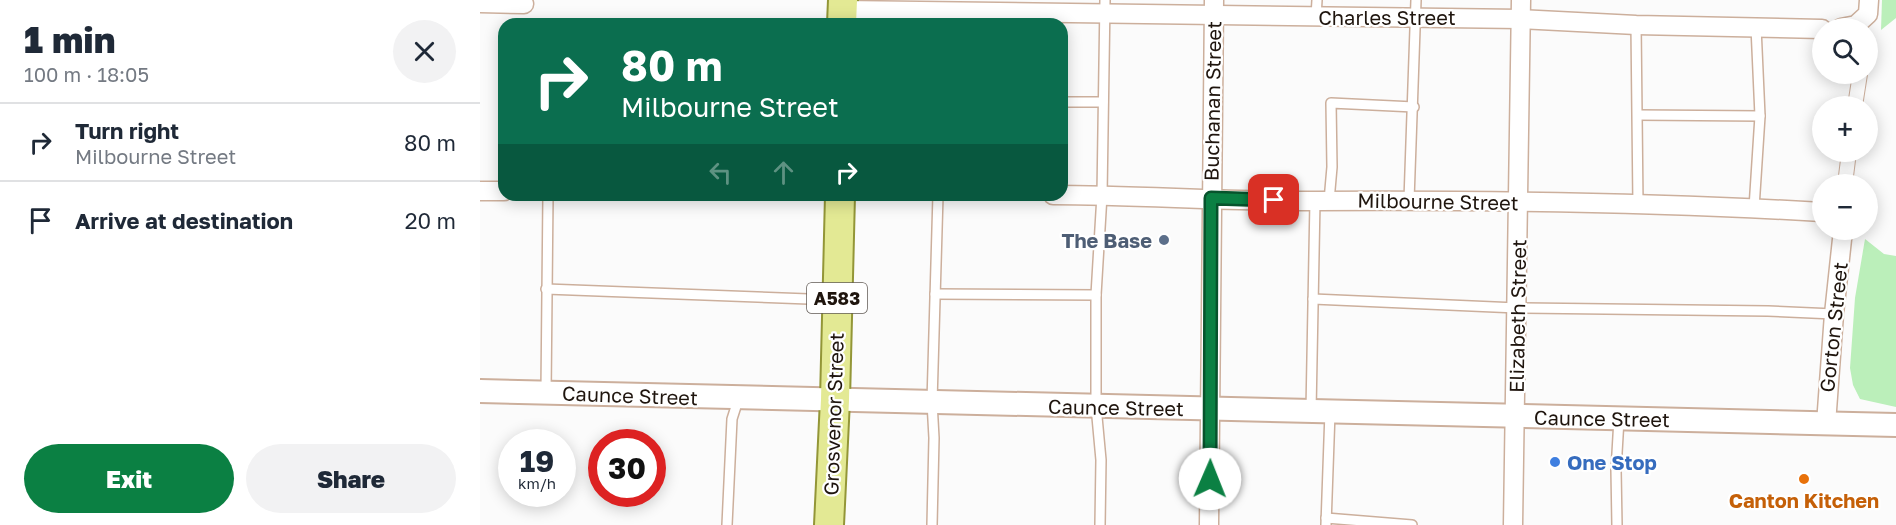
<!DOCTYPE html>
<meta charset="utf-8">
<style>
:root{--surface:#fff;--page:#f2f2f3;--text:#1f2937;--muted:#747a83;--line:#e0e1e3;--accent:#0b8043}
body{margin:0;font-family:"Golos Text",sans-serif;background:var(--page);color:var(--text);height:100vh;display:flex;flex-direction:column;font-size:22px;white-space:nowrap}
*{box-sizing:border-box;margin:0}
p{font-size:20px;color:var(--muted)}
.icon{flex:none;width:33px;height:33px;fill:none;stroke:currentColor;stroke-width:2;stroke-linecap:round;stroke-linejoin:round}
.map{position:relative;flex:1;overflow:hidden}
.details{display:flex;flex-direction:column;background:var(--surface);width:480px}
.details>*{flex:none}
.top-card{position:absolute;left:18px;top:18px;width:570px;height:183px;border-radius:18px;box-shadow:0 3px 15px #0003;background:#0b6e4f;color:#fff;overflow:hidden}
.buttons{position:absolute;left:1332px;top:18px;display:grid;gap:12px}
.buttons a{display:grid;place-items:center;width:66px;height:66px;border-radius:50%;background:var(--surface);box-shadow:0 3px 15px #0003;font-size:30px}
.speed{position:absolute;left:18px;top:429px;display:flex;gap:12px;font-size:30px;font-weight:700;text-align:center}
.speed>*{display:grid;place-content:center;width:78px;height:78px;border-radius:50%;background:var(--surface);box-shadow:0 3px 15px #0003;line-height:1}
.speed small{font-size:15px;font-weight:400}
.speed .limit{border:9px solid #d22;background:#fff;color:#111}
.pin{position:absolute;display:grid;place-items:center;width:51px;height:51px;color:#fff;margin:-26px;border-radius:12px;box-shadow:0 3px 9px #0006}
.me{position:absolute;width:66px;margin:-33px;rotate:1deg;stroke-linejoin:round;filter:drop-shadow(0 0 4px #0008)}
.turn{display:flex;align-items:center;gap:21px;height:126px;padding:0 24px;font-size:27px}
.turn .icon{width:78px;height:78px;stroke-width:2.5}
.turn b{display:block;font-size:42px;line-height:51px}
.lanes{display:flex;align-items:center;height:57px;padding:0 24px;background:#0003;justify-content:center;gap:30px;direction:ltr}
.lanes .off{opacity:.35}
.round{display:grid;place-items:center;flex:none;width:63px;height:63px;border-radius:32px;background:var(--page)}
.overview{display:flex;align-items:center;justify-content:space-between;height:102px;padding:0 24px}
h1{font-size:36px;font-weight:800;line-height:45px}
.action{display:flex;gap:12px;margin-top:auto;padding:12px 24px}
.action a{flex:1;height:69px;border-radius:36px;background:var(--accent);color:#fff;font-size:24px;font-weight:800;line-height:69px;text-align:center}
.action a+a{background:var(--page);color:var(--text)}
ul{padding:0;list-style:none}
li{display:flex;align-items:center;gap:18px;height:78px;padding:0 24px;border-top:2px solid var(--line)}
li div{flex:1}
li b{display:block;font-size:22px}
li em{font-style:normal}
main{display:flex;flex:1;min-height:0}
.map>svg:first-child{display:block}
.green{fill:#bbefba}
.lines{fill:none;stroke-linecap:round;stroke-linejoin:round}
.service-casing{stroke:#ccaf9c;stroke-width:12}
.pedestrian-casing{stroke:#ccaf9c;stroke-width:16}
.minor-casing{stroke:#ccaf9c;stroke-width:21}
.tertiary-casing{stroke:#ccaf9c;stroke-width:26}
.primary-casing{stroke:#939637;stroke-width:32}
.service{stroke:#fff;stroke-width:9}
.pedestrian{stroke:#fff;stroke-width:14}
.minor{stroke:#fff;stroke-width:18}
.tertiary{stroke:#fff;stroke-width:22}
.primary{stroke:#e3e994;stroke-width:28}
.route-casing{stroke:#07532c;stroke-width:15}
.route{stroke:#0b8043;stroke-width:10}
.service-dot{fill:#5c6f8a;stroke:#fff;stroke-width:2}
.shop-dot{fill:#3f7fe0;stroke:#fff;stroke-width:2}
.food-dot{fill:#e8710a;stroke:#fff;stroke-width:2}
.labels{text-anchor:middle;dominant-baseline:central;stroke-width:4.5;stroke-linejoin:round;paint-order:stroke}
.shield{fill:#fff;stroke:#625b56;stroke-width:1.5}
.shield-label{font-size:18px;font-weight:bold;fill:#1f150e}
.street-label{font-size:20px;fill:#1f150e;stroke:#fff}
.service-label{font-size:20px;font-weight:bold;fill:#4e5e75;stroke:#fff;text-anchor:end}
.shop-label{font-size:20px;font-weight:bold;fill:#366cbe;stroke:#fff;text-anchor:start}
.food-label{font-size:20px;font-weight:bold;fill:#c56008;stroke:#fff}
</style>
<main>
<section class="details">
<div class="overview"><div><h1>1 min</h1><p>100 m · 18:05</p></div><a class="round"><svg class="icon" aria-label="close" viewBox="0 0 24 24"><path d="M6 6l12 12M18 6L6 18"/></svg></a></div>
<ul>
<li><svg class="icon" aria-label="right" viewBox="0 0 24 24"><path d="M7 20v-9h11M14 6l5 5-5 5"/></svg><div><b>Turn right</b><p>Milbourne Street</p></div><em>80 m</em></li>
<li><svg class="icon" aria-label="arrive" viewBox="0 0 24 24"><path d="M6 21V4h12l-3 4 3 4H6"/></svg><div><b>Arrive at destination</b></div><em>20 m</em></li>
</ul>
<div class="action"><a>Exit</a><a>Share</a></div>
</section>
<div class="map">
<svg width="1416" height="525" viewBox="0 0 1416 525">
<rect width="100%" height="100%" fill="#fbfbfb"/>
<g class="green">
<polygon points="1402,0 1416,0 1416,18 1401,30"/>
<polygon points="1385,239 1404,254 1416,256 1416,407 1380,399 1373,385 1370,368 1375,298"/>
</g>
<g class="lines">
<defs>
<g id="service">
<polyline points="836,17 837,0"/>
<polyline points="1156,25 1158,205"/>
<polyline points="582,102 623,102"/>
<polyline points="1158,115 1280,116"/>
<polyline points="929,200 936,0"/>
<polyline points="849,201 852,167 851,103 934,107"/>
<polyline points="1274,208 1280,116 1276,27"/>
<polyline points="66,289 355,300"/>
<polyline points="455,294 616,295"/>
<polyline points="833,299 1037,308 1288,311 1354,314"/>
<polyline points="66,392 68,195"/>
<polyline points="831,411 835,201"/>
<polyline points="846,518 932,525"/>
<polyline points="247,525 252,419 259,397"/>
<polyline points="452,525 454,438 452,402 458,195"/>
<polyline points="620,525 621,460 616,406 616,295 622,195 625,0"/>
<polyline points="846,525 850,412"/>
<polyline points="1137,525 1136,470 1139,419"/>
</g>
<g id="pedestrian">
<polyline points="1375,106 1380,74"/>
<polyline points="1365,184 1369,152"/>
</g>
<g id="minor">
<polyline points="0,3 44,4"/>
<polyline points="362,10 1041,19 1156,25 1342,29"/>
<polyline points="1361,28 1376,25 1388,14 1389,0"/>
<polyline points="0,191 24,191"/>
<path d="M573,195C661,195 748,202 836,201C1004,200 1174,202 1342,212"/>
<polyline points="1346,424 1354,314 1363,230"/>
<polyline points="729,525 734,0"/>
<polyline points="1033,525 1041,0"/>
</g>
<polyline id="tertiary" points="0,391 1416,425"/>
<g id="primary">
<polyline points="362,24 363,0"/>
<polyline points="349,525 355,400 360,195"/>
</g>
</defs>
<use href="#service" class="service-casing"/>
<use href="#pedestrian" class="pedestrian-casing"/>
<use href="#minor" class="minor-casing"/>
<use href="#tertiary" class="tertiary-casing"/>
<use href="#primary" class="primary-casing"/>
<use href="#service" class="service"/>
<use href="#pedestrian" class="pedestrian"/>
<use href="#minor" class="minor"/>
<use href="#tertiary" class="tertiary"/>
<use href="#primary" class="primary"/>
</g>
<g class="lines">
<defs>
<polyline id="route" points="730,479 731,198 794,200"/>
</defs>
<use href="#route" class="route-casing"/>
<use href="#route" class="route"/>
</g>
<circle class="service-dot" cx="684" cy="240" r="6"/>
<circle class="shop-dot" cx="1075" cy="462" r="6"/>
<circle class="food-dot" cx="1324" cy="479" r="6"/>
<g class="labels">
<rect class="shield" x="327" y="283" width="60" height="30" rx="4.5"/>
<g class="shield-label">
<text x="357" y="298">A583</text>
</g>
<g class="street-label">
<text x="907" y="17">Charles Street</text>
<text transform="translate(732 101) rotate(-89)">Buchanan Street</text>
<text transform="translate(958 201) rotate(1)">Milbourne Street</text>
<text transform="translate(1037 316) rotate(-89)">Elizabeth Street</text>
<text transform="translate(1353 327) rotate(-84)">Gorton Street</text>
<text transform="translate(150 395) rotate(2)">Caunce Street</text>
<text transform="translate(636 407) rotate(1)">Caunce Street</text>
<text transform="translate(353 414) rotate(-88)">Grosvenor Street</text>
<text transform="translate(1122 418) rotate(1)">Caunce Street</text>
</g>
<g class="service-label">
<text x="672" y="240">The Base</text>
</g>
<g class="shop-label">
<text x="1087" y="462">One Stop</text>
</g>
<g class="food-label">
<text x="1324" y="500">Canton Kitchen</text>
</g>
</g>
</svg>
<div class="buttons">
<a><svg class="icon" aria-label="search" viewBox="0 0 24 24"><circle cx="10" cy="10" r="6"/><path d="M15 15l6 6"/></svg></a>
<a>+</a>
<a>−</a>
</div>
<div class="speed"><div>19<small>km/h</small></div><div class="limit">30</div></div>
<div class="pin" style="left:794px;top:200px;background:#d93025"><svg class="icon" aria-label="arrive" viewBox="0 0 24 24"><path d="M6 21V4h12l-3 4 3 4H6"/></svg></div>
<svg class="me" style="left:730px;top:479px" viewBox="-20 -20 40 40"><circle r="19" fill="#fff"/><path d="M0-13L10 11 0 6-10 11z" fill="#0b8043"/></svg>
<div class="top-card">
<div class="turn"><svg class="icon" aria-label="right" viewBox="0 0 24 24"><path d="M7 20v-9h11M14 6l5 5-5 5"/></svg><div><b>80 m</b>Milbourne Street</div></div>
<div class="lanes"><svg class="icon off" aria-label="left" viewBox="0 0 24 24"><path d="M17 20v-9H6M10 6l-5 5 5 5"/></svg><svg class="icon off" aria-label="ahead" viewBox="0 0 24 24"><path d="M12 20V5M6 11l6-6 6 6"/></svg><svg class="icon" aria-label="right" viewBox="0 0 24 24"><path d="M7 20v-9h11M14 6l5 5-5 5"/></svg></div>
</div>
</div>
</main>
